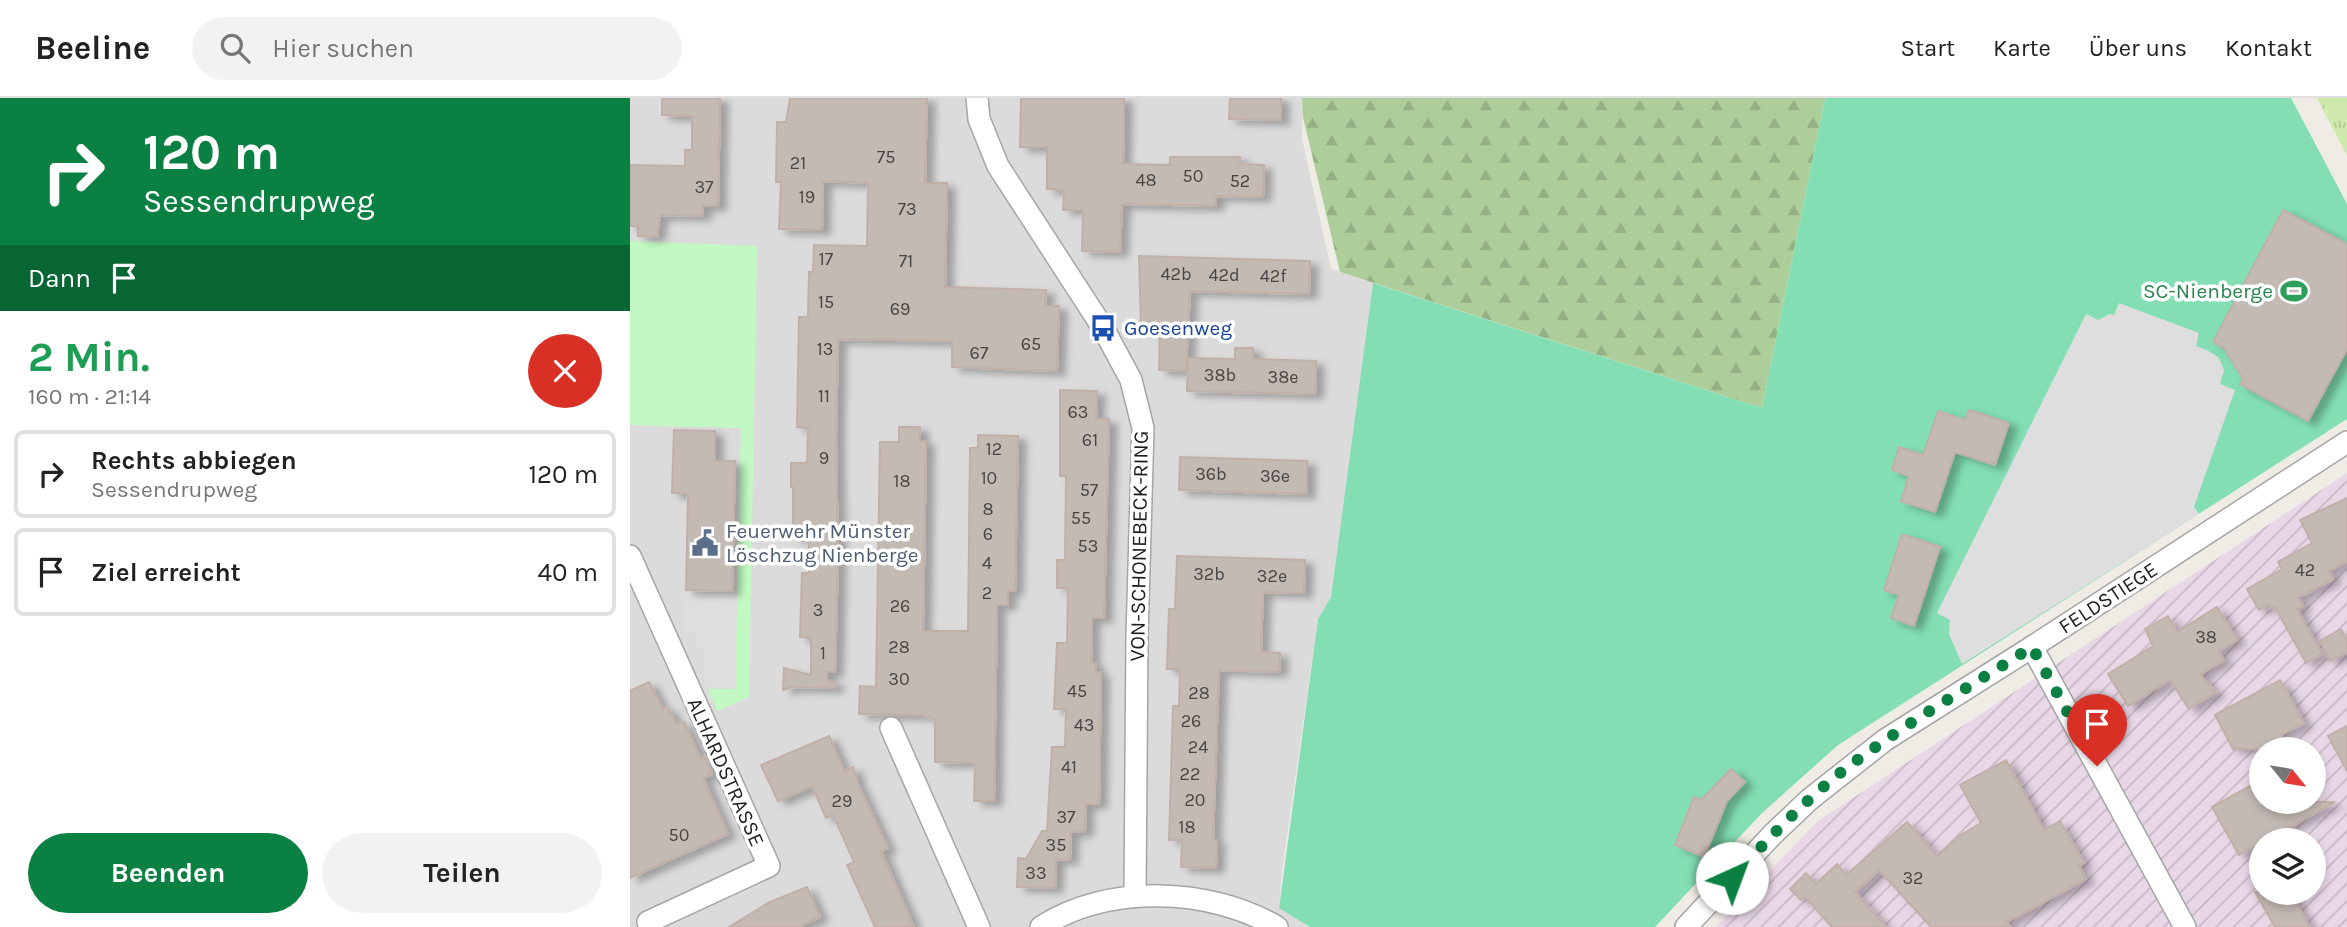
<!DOCTYPE html>
<html lang="de">
<meta charset="utf-8">
<style>
:root{--surface:#fff;--page:#f2f2f2;--text:#222;--muted:#767676;--line:#e0e0e0;--accent:#0b8043}
body{margin:0;font-family:Karla,sans-serif;background:var(--page);color:var(--text);height:100vh;display:flex;flex-direction:column;font-size:26px;white-space:nowrap}
*{box-sizing:border-box;margin:0}
p{font-size:23px;color:var(--muted)}
.icon{flex:none;width:38px;height:38px;fill:none;stroke:currentColor;stroke-width:2;stroke-linecap:round;stroke-linejoin:round}
.map{position:relative;flex:1;overflow:hidden}
.panel{display:flex;flex-direction:column;background:var(--surface);width:630px}
.panel>*{flex:none}
.top-card{background:#0b8043;color:#fff;overflow:hidden}
.needle{width:46px;rotate:120deg}
.fabs{position:absolute;left:1619px;top:639px;display:grid;gap:14px}
.fabs a{display:grid;place-items:center;width:77px;height:77px;border-radius:50%;background:var(--surface);box-shadow:0 4px 10px #0003;font-size:35px}
.pin{position:absolute;display:grid;place-items:center;width:60px;height:60px;color:#fff;margin:-72px -30px;border-radius:50% 50% 50% 0;rotate:-45deg;box-shadow:0 0 7px #0007}
.pin .icon{rotate:45deg}
.me{position:absolute;width:77px;margin:-38px;rotate:43deg;stroke-linejoin:round;filter:drop-shadow(0 0 5px #0008)}
.turn{display:flex;align-items:center;gap:24px;height:147px;padding:0 28px;font-size:32px}
.turn .icon{width:91px;height:91px;stroke-width:2.5}
.turn b{display:block;font-size:49px;line-height:60px}
.then{display:flex;align-items:center;height:66px;padding:0 28px;background:#0003;gap:14px;font-size:26px}
.round{display:grid;place-items:center;flex:none;width:74px;height:74px;border-radius:37px;background:var(--page)}
.overview{display:flex;align-items:center;justify-content:space-between;height:119px;padding:0 28px}
h1{font-size:42px;font-weight:700;line-height:52px;color:#1e9e55}
.primary-button{display:flex;gap:14px;margin-top:auto;padding:14px 28px}
.primary-button a{flex:1;height:80px;border-radius:42px;background:var(--accent);color:#fff;font-size:28px;font-weight:700;line-height:80px;text-align:center}
.primary-button a+a{background:var(--page);color:var(--text)}
ul{padding:0;list-style:none}
li{display:flex;align-items:center;gap:21px;height:88px;margin:0 14px 10px;padding:0 14px;border:4px solid var(--line);border-radius:10px}
li div{flex:1}
li b{display:block;font-size:26px}
li em{font-style:normal}
header{display:flex;align-items:center;gap:42px;box-sizing:border-box;height:98px;padding:0 35px;background:var(--surface);border-bottom:2px solid var(--line)}
header strong{font-size:33px}
nav{display:flex;gap:38px;margin-inline-start:auto;font-size:24px}
.search{width:490px;height:63px;background:var(--page);display:flex;align-items:center;gap:18px;box-sizing:border-box;padding:0 24px;border-radius:38px;color:var(--muted);font-size:26px}
main{display:flex;flex:1;min-height:0}
.map>svg:first-child{display:block}
.residential{fill:#dcdbdb}
.industrial{fill:url(#industrial-furrows);fill-rule:evenodd}
.grass{fill:url(#grass-tufts)}
.forest{fill:url(#forest-firs)}
.park{fill:#c2f9c2}
.pitch{fill:#83deb4}
.parking{fill:#dedede}
.building{fill:#c4bab4;stroke:#c1b0a7;stroke-width:2;filter:url(#shadow)}
.lines{fill:none;stroke-linecap:round;stroke-linejoin:round}
.street-casing{stroke:#a5a5a5;stroke-width:24}
.street{stroke:#fff;stroke-width:21}
.route{stroke:#0b8043;stroke-width:12;stroke-dasharray:0 21.6}
.labels{text-anchor:middle;dominant-baseline:central;stroke-width:7;stroke-linejoin:round;paint-order:stroke}
.number-label{font-size:18px;fill:#484544}
.leisure-label{font-size:21px;fill:#27864d;stroke:#fff;text-anchor:end}
.transit-label{font-size:21px;fill:#164399;stroke:#fff;text-anchor:start}
.service-label{font-size:21px;fill:#4e5e75;stroke:#fff;text-anchor:start}
.street-label{font-size:21px;fill:#1e1e1e;stroke:#fff}
</style>
<header>
<strong>Beeline</strong>
<div class="search"><svg class="icon" aria-label="search" viewBox="0 0 24 24"><circle cx="10" cy="10" r="6"/><path d="M15 15l6 6"/></svg>Hier suchen</div>
<nav><a>Start</a><a>Karte</a><a>Über uns</a><a>Kontakt</a></nav>
</header>
<main>
<section class="panel">
<div class="top-card">
<div class="turn"><svg class="icon" aria-label="right" viewBox="0 0 24 24"><path d="M7 20v-9h11M14 6l5 5-5 5"/></svg><div><b>120 m</b>Sessendrupweg</div></div>
<div class="then">Dann<svg class="icon" aria-label="arrive" viewBox="0 0 24 24"><path d="M6 21V4h12l-3 4 3 4H6"/></svg></div>
</div>
<div class="overview"><div><h1>2 Min.</h1><p>160 m · 21:14</p></div><a class="round" style="background:#d93025;color:#fff"><svg class="icon" aria-label="close" viewBox="0 0 24 24"><path d="M6 6l12 12M18 6L6 18"/></svg></a></div>
<ul>
<li><svg class="icon" aria-label="right" viewBox="0 0 24 24"><path d="M7 20v-9h11M14 6l5 5-5 5"/></svg><div><b>Rechts abbiegen</b><p>Sessendrupweg</p></div><em>120 m</em></li>
<li><svg class="icon" aria-label="arrive" viewBox="0 0 24 24"><path d="M6 21V4h12l-3 4 3 4H6"/></svg><div><b>Ziel erreicht</b></div><em>40 m</em></li>
</ul>
<div class="primary-button"><a>Beenden</a><a>Teilen</a></div>
</section>
<div class="map">
<svg width="1717" height="829" viewBox="0 0 1717 829">
<defs>
<pattern id="industrial-furrows" width="10" height="10" patternUnits="userSpaceOnUse" patternTransform="scale(1.75)"><rect width="10" height="10" fill="#e8d7e6"/><path d="M-1 1l2-2M0 10L10 0M9 11l2-2" fill="none" stroke="#c7b8c5"/></pattern>
<pattern id="grass-tufts" width="24" height="20" patternUnits="userSpaceOnUse" patternTransform="scale(1.75)"><rect width="24" height="20" fill="#cee9ab"/><path d="M3 7l-1-3M5 7V3M7 7l1-3M15 17l-1-3M17 17v-4M19 17l1-3" fill="none" stroke="#b0c793"/></pattern>
<pattern id="forest-firs" width="22" height="20" patternUnits="userSpaceOnUse" patternTransform="scale(1.75)"><rect width="22" height="20" fill="#adce9a"/><path d="M5 1l3.5 6h-7zM16 11l3.5 6h-7z" fill="#94b084"/></pattern>
<filter id="shadow"><feDropShadow dx="8" dy="4.5" stdDeviation="3.5" flood-color="#0004"/></filter>
</defs>
<rect width="100%" height="100%" fill="#efebe5"/>
<polygon class="residential" points="0,0 673,0 672,41 701,171 743,185 701,499 688,521 652,774 649,810 680,829 0,829"/>
<path class="industrial" d="M1717,375V829H1086L1188,723ZM1631,651H1684V704H1631ZM1631,742H1684V794H1631Z"/>
<polygon class="grass" points="1687,0 1717,0 1717,58"/>
<polygon class="forest" points="672,0 1195,0 1132,310 710,174 673,19"/>
<polygon class="park" points="0,143 127,148 119,599 87,613 78,591 105,591 111,330 0,327"/>
<polygon class="pitch" points="1195,0 1661,0 1717,106 1717,321 1208,647 1131,716 1025,829 680,829 649,810 688,521 701,499 743,185 1132,310"/>
<g class="parking">
<polygon points="1489,205 1569,235 1566,248 1579,253 1589,260 1594,272 1590,286 1605,292 1564,409 1569,416 1332,566 1319,536 1320,522 1307,515 1456,216 1468,222 1480,216 1484,217"/>
<polygon points="56,495 107,496 104,589 77,589 73,580 74,550 66,549 66,533 55,533"/>
</g>
<g class="building">
<polygon points="32,0 90,0 88,108 73,108 73,118 30,117 27,139 8,138 8,128 0,128 0,67 55,68 55,52 62,52 62,18 32,17"/>
<polygon points="160,0 297,0 295,85 317,85 315,189 416,192 415,208 429,208 427,273 322,269 322,243 208,241 206,340 208,463 205,574 197,574 197,582 206,585 205,590 162,589 153,592 154,570 181,577 181,540 170,539 172,475 179,475 179,439 163,439 163,389 161,389 161,365 177,365 178,330 167,329 169,219 178,219 179,174 183,174 184,147 237,148 238,85 193,83 192,132 149,131 151,84 146,84 147,24 156,24"/>
<polygon points="391,0 494,0 493,66 540,67 540,59 610,59 610,66 634,67 633,99 586,98 586,108 492,106 490,154 452,153 453,112 433,112 434,92 417,91 417,49 390,49"/>
<polygon points="600,0 651,0 651,22 599,21"/>
<polygon points="1653,112 1717,146 1717,251 1678,323 1610,286 1613,281 1594,250 1583,244"/>
<polygon points="509,158 680,163 679,196 560,193 556,273 529,272 530,230 511,229"/>
<polygon points="605,250 623,250 623,261 686,263 685,296 557,293 558,260 605,261"/>
<polygon points="430,292 467,293 466,321 479,321 474,520 462,520 461,565 466,565 466,574 471,574 469,706 456,706 455,734 441,734 440,762 426,761 425,790 387,789 388,760 396,761 412,733 417,733 422,649 435,649 436,611 424,611 427,545 437,545 438,490 427,490 427,462 435,462 436,378 430,378"/>
<polygon points="1339,312 1379,325 1365,367 1325,354 1305,414 1271,403 1279,378 1262,372 1269,349 1293,357 1308,313 1335,322"/>
<polygon points="269,329 290,329 290,343 296,343 293,533 338,533 340,350 348,350 348,337 388,338 385,493 378,493 378,507 367,507 364,703 344,703 345,665 305,664 305,622 293,617 229,616 230,588 246,589 250,344 269,344"/>
<polygon points="44,332 85,333 85,363 105,363 102,493 56,492 58,396 42,395"/>
<polygon points="550,359 677,363 677,396 549,392"/>
<polygon points="1717,400 1717,463 1699,473 1703,481 1668,500 1673,508 1667,511 1692,556 1676,565 1645,509 1640,511 1638,507 1629,512 1617,491 1652,471 1648,464 1682,445 1670,422"/>
<polygon points="1272,436 1310,449 1284,528 1261,520 1269,497 1254,492"/>
<polygon points="547,458 675,462 674,495 633,494 631,554 650,555 649,574 589,572 583,742 587,742 586,770 551,769 552,742 539,742 543,608 549,608 550,571 537,571 539,511 545,511"/>
<polygon points="1587,509 1607,542 1589,553 1594,562 1570,577 1586,594 1559,611 1540,582 1498,608 1478,576 1523,548 1515,531 1538,518 1547,534"/>
<polygon points="1711,531 1717,542 1717,554 1700,563 1690,543"/>
<polygon points="1650,582 1674,625 1651,637 1659,651 1603,651 1585,617"/>
<polygon points="19,584 33,611 36,609 40,613 46,626 54,624 71,661 74,659 82,676 73,680 98,736 0,780 0,593"/>
<polygon points="1717,628 1717,673 1698,638"/>
<polygon points="199,638 214,673 223,669 228,686 258,750 251,753 284,829 245,829 217,767 224,764 203,717 196,720 182,688 148,703 131,667"/>
<polygon points="1376,662 1414,732 1430,723 1454,765 1449,767 1456,781 1377,824 1380,829 1301,829 1249,772 1225,794 1256,829 1202,829 1175,799 1171,802 1160,791 1176,775 1186,786 1207,766 1216,777 1277,724 1307,758 1329,738 1351,725 1330,687"/>
<polygon points="1101,671 1115,684 1097,703 1074,759 1045,747 1064,699 1071,702"/>
<polygon points="1631,682 1631,704 1705,704 1636,742 1631,742 1631,745 1609,757 1582,709"/>
<polygon points="177,789 190,819 168,829 99,829 140,804"/>
<polygon points="1625,794 1660,794 1680,829 1645,829"/>
</g>
<g class="lines">
<defs>
<g id="street">
<polyline points="347,0 349,21 368,68 473,230 501,282 513,330 507,539 505,797"/>
<polyline points="0,458 139,768 18,824"/>
<polyline points="1402,549 1555,829"/>
<polyline points="261,630 349,829"/>
<path d="M411,829C478,786 579,789 647,829"/>
<polyline points="1056,829 1143,736 1180,701 1255,642 1402,549 1717,344"/>
</g>
</defs>
<use href="#street" class="street-casing"/>
<use href="#street" class="street"/>
</g>
<g class="lines">
<path class="route" d="M1102,780C1137,742 1173,704 1214,672C1273,627 1339,589 1402,549L1467,668"/>
</g>
<defs>
<symbol id="stadium-bare" viewBox="-9 -9 18 18"><path d="M0-5a6.5 5 0 1 0 0 10a6.5 5 0 1 0 0-10ZM-3.5-1.8h7v3.6h-7Z" fill="#2e9e5b" stroke="#fff" stroke-width="2.5" paint-order="stroke"/></symbol>
<symbol id="bus-bare" viewBox="-9 -9 18 18"><path d="M-5-6H5V4H4V6H2V4H-2V6H-4V4H-5ZM-3.5-4V0h7V-4ZM-3.5 1.2v1.5H-2V1.2ZM2 1.2v1.5H3.5V1.2Z" fill="#1a4fb4" stroke="#fff" stroke-width="2.5" paint-order="stroke"/></symbol>
<symbol id="civic-bare" viewBox="-9 -9 18 18"><path d="M-.6-6.5H3V-4.5H.6V-3L4-1V1h2V6H-6V1h2V-1L-.6-3ZM-1.2 2.5V6h2.4V2.5Z" fill="#5c6f8a" stroke="#fff" stroke-width="2.5" paint-order="stroke"/></symbol>
</defs>
<g fill-rule="evenodd">
<use href="#stadium-bare" x="1645" y="174" width="38" height="38"/>
<use href="#bus-bare" x="454" y="211" width="38" height="38"/>
<use href="#civic-bare" x="56" y="426" width="38" height="38"/>
</g>
<g class="labels">
<g class="number-label">
<text x="256" y="59">75</text>
<text x="168" y="65">21</text>
<text x="563" y="78">50</text>
<text x="516" y="82">48</text>
<text x="610" y="83">52</text>
<text x="74" y="89">37</text>
<text x="177" y="99">19</text>
<text x="277" y="111">73</text>
<text x="196" y="161">17</text>
<text x="276" y="163">71</text>
<text x="546" y="176">42b</text>
<text x="594" y="177">42d</text>
<text x="643" y="178">42f</text>
<text x="196" y="204">15</text>
<text x="270" y="211">69</text>
<text x="401" y="246">65</text>
<text x="195" y="251">13</text>
<text x="349" y="255">67</text>
<text x="590" y="277">38b</text>
<text x="653" y="279">38e</text>
<text x="194" y="298">11</text>
<text x="448" y="314">63</text>
<text x="460" y="342">61</text>
<text x="364" y="351">12</text>
<text x="194" y="360">9</text>
<text x="581" y="376">36b</text>
<text x="645" y="378">36e</text>
<text x="359" y="380">10</text>
<text x="272" y="383">18</text>
<text x="459" y="392">57</text>
<text x="358" y="411">8</text>
<text x="451" y="420">55</text>
<text x="358" y="436">6</text>
<text x="458" y="448">53</text>
<text x="357" y="465">4</text>
<text x="1675" y="472">42</text>
<text x="579" y="476">32b</text>
<text x="642" y="478">32e</text>
<text x="357" y="495">2</text>
<text x="270" y="508">26</text>
<text x="188" y="512">3</text>
<text x="1576" y="539">38</text>
<text x="269" y="549">28</text>
<text x="193" y="555">1</text>
<text x="269" y="581">30</text>
<text x="447" y="593">45</text>
<text x="569" y="595">28</text>
<text x="561" y="623">26</text>
<text x="454" y="627">43</text>
<text x="568" y="649">24</text>
<text x="439" y="669">41</text>
<text x="560" y="676">22</text>
<text x="565" y="702">20</text>
<text x="212" y="703">29</text>
<text x="436" y="719">37</text>
<text x="557" y="729">18</text>
<text x="49" y="737">50</text>
<text x="426" y="747">35</text>
<text x="406" y="775">33</text>
<text x="1283" y="780">32</text>
</g>
<g class="leisure-label">
<text x="1643" y="193">SC-Nienberge</text>
</g>
<g class="transit-label">
<text x="494" y="230">Goesenweg</text>
</g>
<g class="service-label">
<text x="96" y="433">Feuerwehr Münster<tspan x="96" dy="24">Löschzug Nienberge</tspan></text>
</g>
<g class="street-label">
<text transform="translate(509 448) rotate(-89)">VON-SCHONEBECK-RING</text>
<text transform="translate(1478 500) rotate(-33)">FELDSTIEGE</text>
<text transform="translate(96 674) rotate(66)">ALHARDSTRASSE</text>
</g>
</g>
</svg>
<div class="fabs">
<a><svg class="needle" viewBox="-14 -14 28 28"><path d="M0-13l5 13h-10z" fill="#e53935"/><path d="M0 13l5-13h-10z" fill="#767676"/></svg></a>
<a><svg class="icon" aria-label="layers" viewBox="0 0 24 24"><path d="M12 4l9 5-9 5-9-5zM3 14l9 5 9-5"/></svg></a>
</div>
<div class="pin" style="left:1467px;top:668px;background:#d93025"><svg class="icon" aria-label="arrive" viewBox="0 0 24 24"><path d="M6 21V4h12l-3 4 3 4H6"/></svg></div>
<svg class="me" style="left:1102px;top:780px" viewBox="-20 -20 40 40"><circle r="19" fill="#fff"/><path d="M0-13L10 11 0 6-10 11z" fill="#0b8043"/></svg>
</div>
</main>
